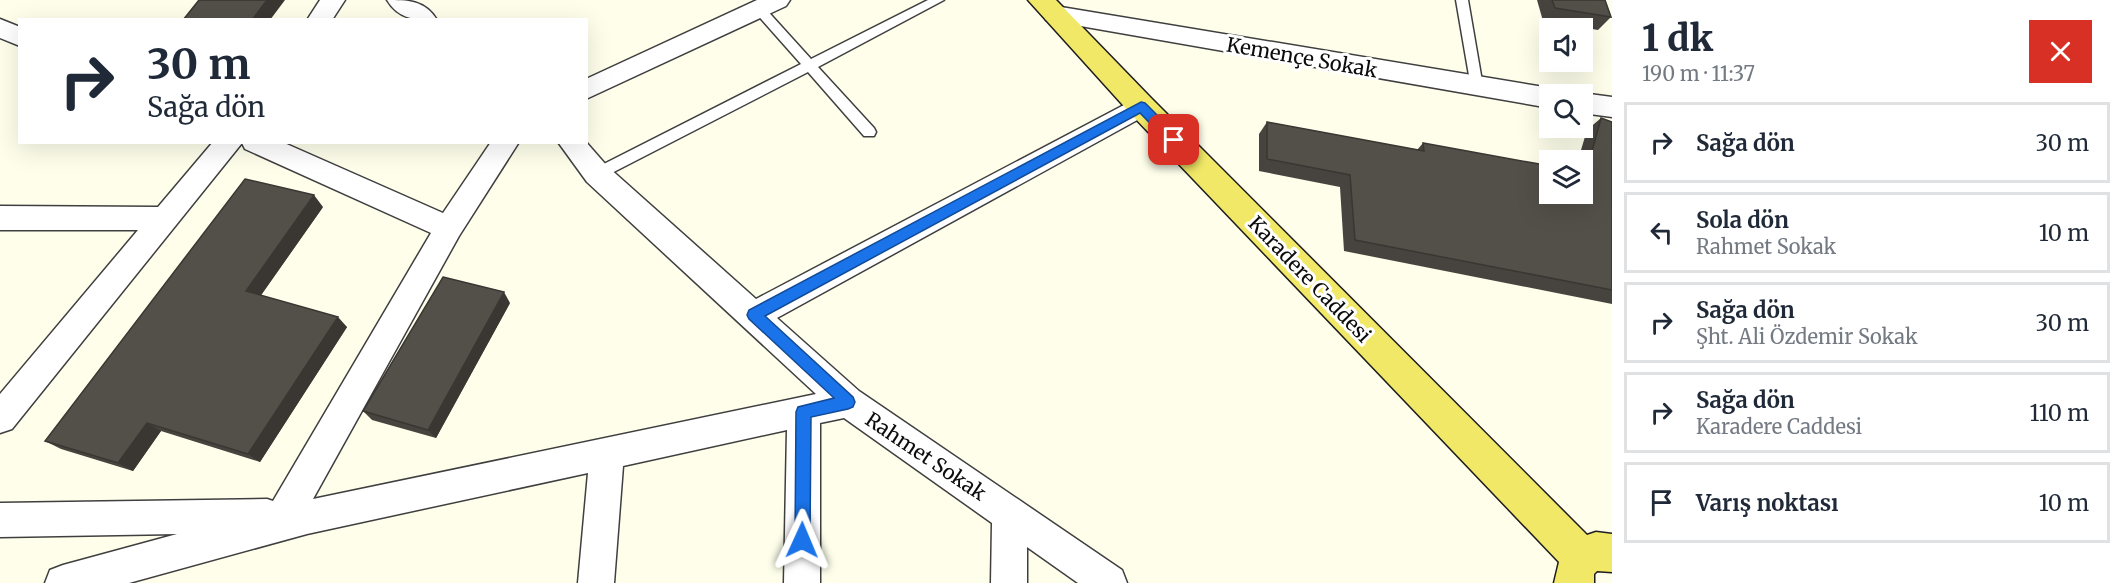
<!DOCTYPE html>
<html lang="tr">
<meta charset="utf-8">
<style>
:root{--surface:#fff;--page:#f2f2f3;--text:#1f2937;--muted:#747a83;--line:#e0e1e3}
body{margin:0;font-family:Merriweather,serif;background:var(--page);color:var(--text);height:100vh;display:flex;flex-direction:column;font-size:22px;white-space:nowrap}
*{box-sizing:border-box;margin:0}
p{font-size:20px;color:var(--muted)}
.icon{flex:none;width:33px;height:33px;fill:none;stroke:currentColor;stroke-width:2;stroke-linecap:round;stroke-linejoin:round}
.map{position:relative;flex:1;overflow:hidden}
.panel{display:flex;flex-direction:column;background:var(--surface);width:510px}
.panel>*{flex:none}
.hud{position:absolute;left:18px;top:18px;width:570px;height:126px;border-radius:0px;box-shadow:0 6px 24px #0002;background:#fff;color:var(--text);overflow:hidden}
.controls{position:absolute;left:1539px;top:18px;display:grid;gap:12px}
.controls a{display:grid;place-items:center;width:54px;height:54px;border-radius:0px;background:var(--surface);box-shadow:0 6px 24px #0002;font-size:30px}
.pin{position:absolute;display:grid;place-items:center;width:51px;height:51px;color:#fff;margin:-26px;border-radius:12px;box-shadow:0 3px 9px #0006}
.me{position:absolute;width:66px;margin:-33px;rotate:1deg;stroke-linejoin:round;filter:drop-shadow(0 0 4px #0008)}
.turn{display:flex;align-items:center;gap:21px;height:126px;padding:0 30px;font-size:27px}
.turn .icon{width:78px;height:78px;stroke-width:2.5}
.turn b{display:block;font-size:42px;line-height:51px}
.round{display:grid;place-items:center;flex:none;width:63px;height:63px;border-radius:0px;background:var(--page)}
.overview{display:flex;align-items:center;justify-content:space-between;height:102px;padding:0 30px}
h1{font-size:36px;font-weight:800;line-height:45px}
ul{padding:0;list-style:none}
li{display:flex;align-items:center;gap:18px;height:81px;margin:0 12px 9px;padding:0 18px;border:3px solid var(--line);border-radius:0px}
li div{flex:1}
li b{display:block;font-size:22px}
li em{font-style:normal}
main{display:flex;flex:1;min-height:0}
.map>svg:first-child{display:block}
.lines{fill:none;stroke-linecap:round;stroke-linejoin:round}
.lane-casing{stroke:#3f3f3f;stroke-width:3}
.street-casing{stroke:#3f3f3f;stroke-width:3}
.primary-casing{stroke:#1d1d1d;stroke-width:3}
.lane{fill:#fff;fill-rule:evenodd}
.street{fill:#fff;fill-rule:evenodd}
.primary{fill:#f1e868;fill-rule:evenodd}
.wall{fill:#47443f}
.shaded-wall{fill:#3a3733}
.building{fill:#534f49;stroke:#3a3733;stroke-width:1.5}
.route{fill:#1a73e8;stroke:#114b97;stroke-width:1.5}
.labels{text-anchor:middle;dominant-baseline:central;stroke-width:6;stroke-linejoin:round;paint-order:stroke}
.street-label{font-size:20px;fill:#0c0c0c;stroke:#fff}
</style>
<main>
<div class="map">
<svg width="1612" height="583" viewBox="0 0 1612 583">
<rect width="100%" height="100%" fill="#fefeeb"/>
<g class="lines">
<defs>
<g id="lane">
<polygon points="928,0 944,0 818,67 874,128 876,132 874,136 864,136 808,72 602,178 597,179 590,174 592,170 801,64 755,12 755,6 763,6 811,59"/>
<polygon points="1456,0 1468,0 1483,87 1477,92 1471,87"/>
</g>
<g id="street">
<polygon points="320,0 345,0 332,20 307,20"/>
<path d="M387,0C407,0 425,0 437,20C416,20 399,20 387,0Z"/>
<polygon points="757,0 790,0 786,6 586,99 586,79"/>
<polygon points="1055,6 1550,88 1559,91 1561,94 1550,94 1550,108 1046,20 1043,14 1046,8"/>
<polygon points="0,19 20,27 20,46 0,38"/>
<polygon points="1582,93 1612,97 1612,117 1582,113 1582,94 1578,94"/>
<polygon points="1141,96 1150,99 1154,106 1150,113 777,318 859,391 1122,570 1127,583 1078,583 1027,547 1027,583 991,583 992,523 844,418 820,423 820,583 784,583 787,430 623,466 614,583 578,583 588,473 307,534 129,583 45,583 50,570 63,565 177,534 0,537 0,503 267,499 273,501 431,233 245,149 242,143 12,429 0,433 0,394 138,230 0,230 0,206 158,207 213,142 282,142 443,213 491,142 519,142 459,236 313,499 816,394 587,182 558,142 586,142 607,166 756,299"/>
</g>
<polygon id="primary" points="1028,0 1056,0 1151,98 1587,535 1596,532 1612,534 1612,572 1597,571 1594,574 1594,583 1554,583 1559,562 1131,114"/>
</defs>
<use href="#lane" class="lane-casing"/>
<use href="#street" class="street-casing"/>
<use href="#primary" class="primary-casing"/>
<use href="#lane" class="lane"/>
<use href="#street" class="street"/>
<use href="#primary" class="primary"/>
</g>
<g class="wall">
<polygon points="1537,0 1605,0 1611,17 1598,30 1543,21"/>
<polygon points="1601,118 1612,122 1612,304 1344,251 1340,187 1259,171 1259,134 1267,122 1417,150 1423,143 1582,194 1582,160 1578,160 1587,130"/>
<polygon points="323,207 261,295 347,327 260,462 161,431 133,471 61,449 45,441"/>
<polygon points="510,303 436,438 372,420 363,411"/>
</g>
<g class="shaded-wall">
<polygon points="267,0 285,0 270,20 252,20"/>
<polygon points="314,195 323,207 257,301 246,291"/>
<polygon points="504,292 510,303 436,438 428,430"/>
<polygon points="338,317 347,327 260,462 248,454"/>
<polygon points="147,423 161,431 133,471 118,463"/>
</g>
<g class="building">
<polygon points="199,0 267,0 252,20 183,20"/>
<polygon points="1552,0 1605,0 1611,17 1555,8"/>
<polygon points="1601,118 1612,122 1612,290 1355,240 1350,175 1267,159 1267,122 1424,151 1423,143 1550,166 1550,194 1582,194 1582,172 1586,173"/>
<polygon points="245,179 314,195 246,291 338,317 248,454 147,423 118,463 45,441"/>
<polygon points="443,277 504,292 428,430 363,411"/>
</g>
<polygon class="route" points="1141,102 1145,103 1178,136 1178,143 1169,143 1140,113 765,316 853,397 855,402 853,407 848,409 811,417 810,540 808,546 802,548 797,546 795,540 796,412 798,407 834,398 749,319 747,315 749,310"/>
<g class="labels">
<g class="street-label">
<text transform="translate(1302 57) rotate(10)">Kemençe Sokak</text>
<text transform="translate(1310 279) rotate(46)">Karadere Caddesi</text>
<text transform="translate(926 456) rotate(34)">Rahmet Sokak</text>
</g>
</g>
</svg>
<div class="controls">
<a><svg class="icon" aria-label="sound" viewBox="0 0 24 24"><path d="M4 9h4l5-4v14l-5-4H4zM17 9q2 3 0 6"/></svg></a>
<a><svg class="icon" aria-label="search" viewBox="0 0 24 24"><circle cx="10" cy="10" r="6"/><path d="M15 15l6 6"/></svg></a>
<a><svg class="icon" aria-label="layers" viewBox="0 0 24 24"><path d="M12 4l9 5-9 5-9-5zM3 14l9 5 9-5"/></svg></a>
</div>
<div class="pin" style="left:1174px;top:140px;background:#d93025"><svg class="icon" aria-label="arrive" viewBox="0 0 24 24"><path d="M6 21V4h12l-3 4 3 4H6"/></svg></div>
<svg class="me" style="left:802px;top:540px" viewBox="-20 -20 40 40"><path d="M0-17L14 15 0 8-14 15z" fill="#1a73e8" stroke="#fff" stroke-width="4"/></svg>
<div class="hud">
<div class="turn"><svg class="icon" aria-label="right" viewBox="0 0 24 24"><path d="M7 20v-9h11M14 6l5 5-5 5"/></svg><div><b>30 m</b>Sağa dön</div></div>
</div>
</div>
<section class="panel">
<div class="overview"><div><h1>1 dk</h1><p>190 m · 11:37</p></div><a class="round" style="background:#d93025;color:#fff"><svg class="icon" aria-label="close" viewBox="0 0 24 24"><path d="M6 6l12 12M18 6L6 18"/></svg></a></div>
<ul>
<li><svg class="icon" aria-label="right" viewBox="0 0 24 24"><path d="M7 20v-9h11M14 6l5 5-5 5"/></svg><div><b>Sağa dön</b></div><em>30 m</em></li>
<li><svg class="icon" aria-label="left" viewBox="0 0 24 24"><path d="M17 20v-9H6M10 6l-5 5 5 5"/></svg><div><b>Sola dön</b><p>Rahmet Sokak</p></div><em>10 m</em></li>
<li><svg class="icon" aria-label="right" viewBox="0 0 24 24"><path d="M7 20v-9h11M14 6l5 5-5 5"/></svg><div><b>Sağa dön</b><p>Şht. Ali Özdemir Sokak</p></div><em>30 m</em></li>
<li><svg class="icon" aria-label="right" viewBox="0 0 24 24"><path d="M7 20v-9h11M14 6l5 5-5 5"/></svg><div><b>Sağa dön</b><p>Karadere Caddesi</p></div><em>110 m</em></li>
<li><svg class="icon" aria-label="arrive" viewBox="0 0 24 24"><path d="M6 21V4h12l-3 4 3 4H6"/></svg><div><b>Varış noktası</b></div><em>10 m</em></li>
</ul>
</section>
</main>
